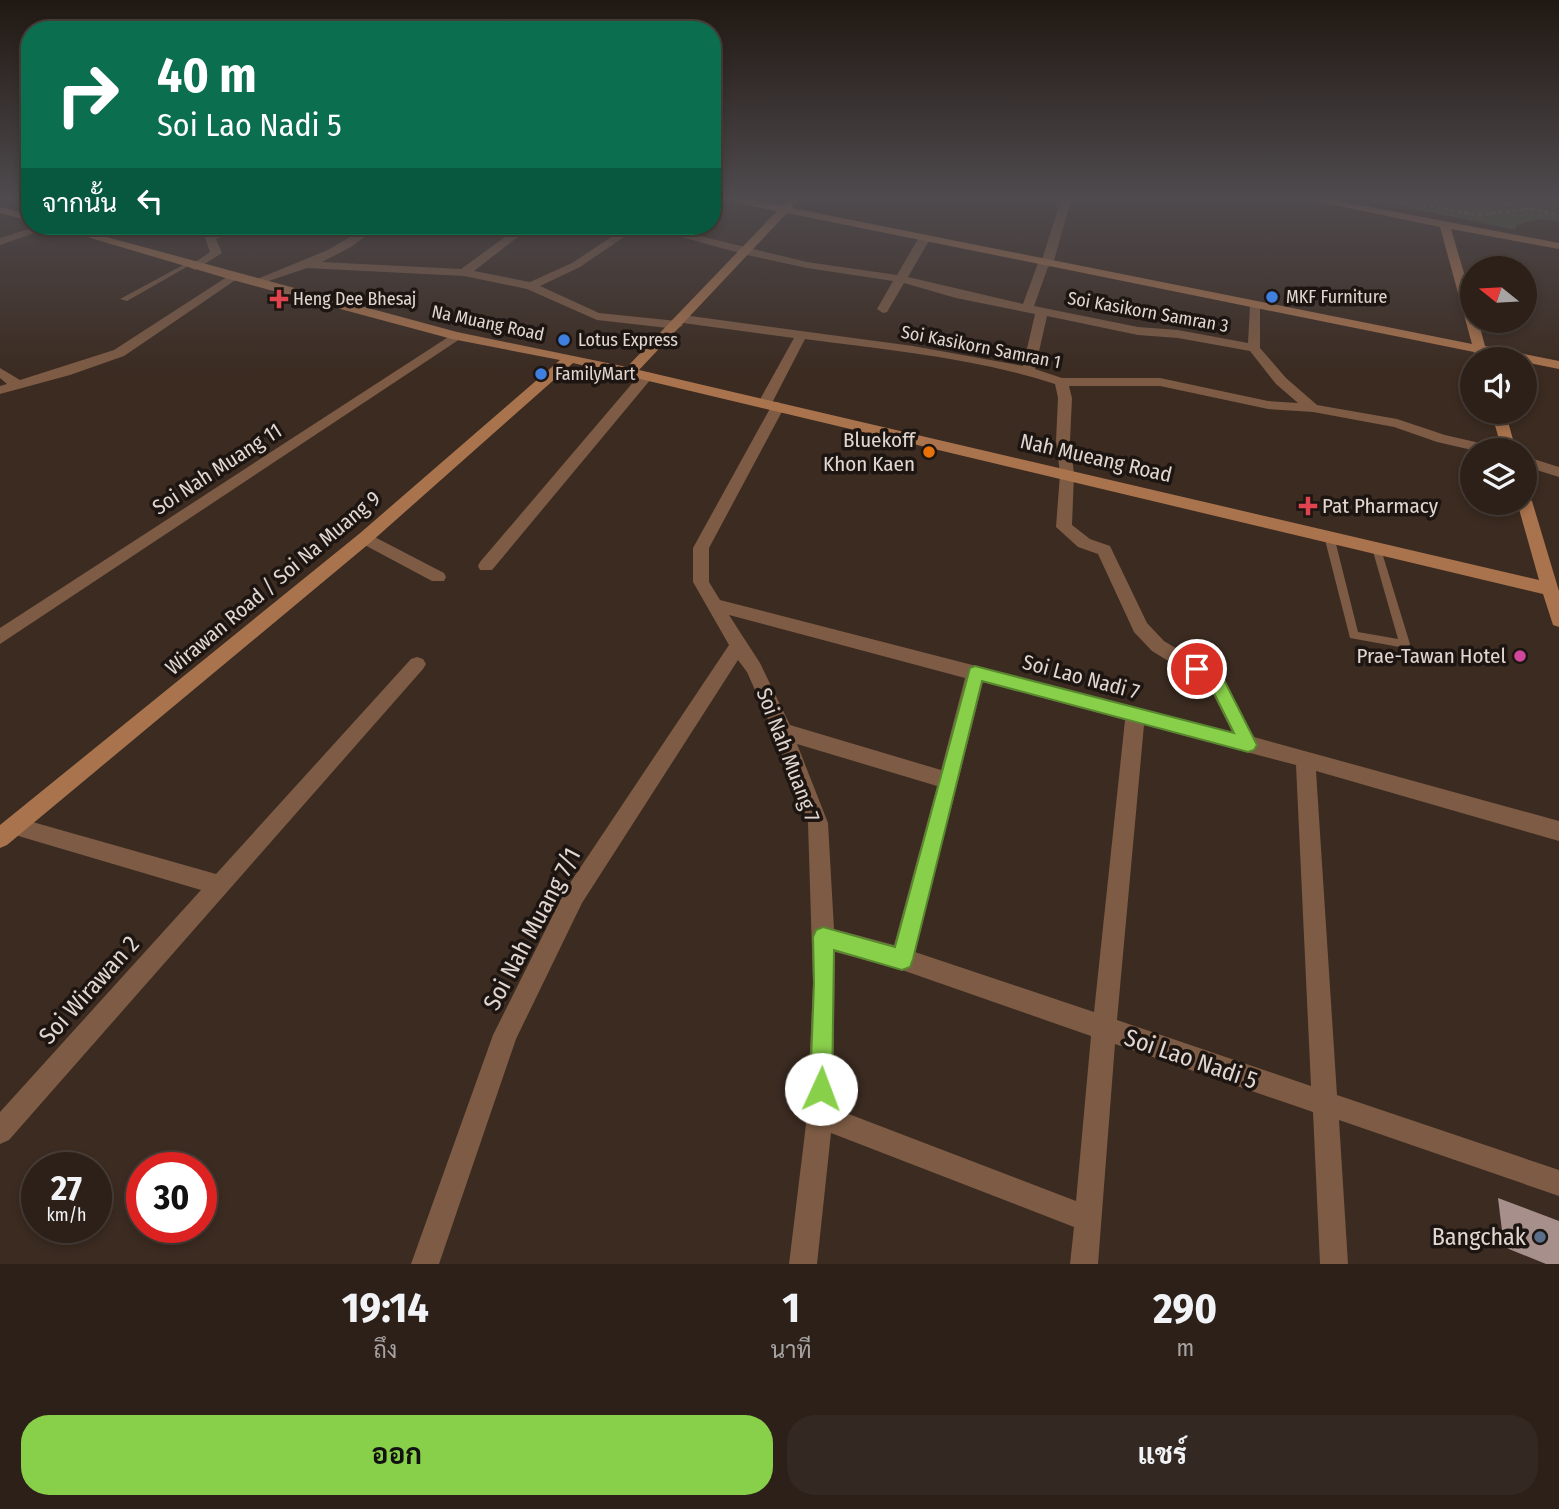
<!DOCTYPE html>
<html lang="th">
<meta charset="utf-8">
<style>
:root{--surface:#2c2019;--page:#342822;--text:#f1f3f6;--muted:#a6a3a2;--line:#483e38;--accent:#88cf4a}
body{margin:0;font-family:"Fira Sans Condensed",Sarabun,sans-serif;background:var(--page);color:var(--text);height:100vh;display:flex;flex-direction:column;font-size:26px;white-space:nowrap}
*{box-sizing:border-box;margin:0}
p{font-size:23px;color:var(--muted)}
.icon{flex:none;width:38px;height:38px;fill:none;stroke:currentColor;stroke-width:2;stroke-linecap:round;stroke-linejoin:round}
.map{position:relative;height:1264px;overflow:hidden}
.details{display:flex;flex-direction:column;background:var(--surface);flex:1}
.details>*{flex:none}
.top-card{position:absolute;left:21px;top:21px;width:700px;height:214px;border-radius:28px;box-shadow:0 4px 10px #0003,0 0 0 2px var(--line);background:#0b6e4f;color:#fff;overflow:hidden}
.needle{width:46px;rotate:288deg}
.tools{position:absolute;left:1460px;top:256px;display:grid;gap:14px}
.tools a{display:grid;place-items:center;width:77px;height:77px;border-radius:50%;background:var(--surface);box-shadow:0 4px 10px #0003,0 0 0 2px var(--line);font-size:35px}
.speed{position:absolute;left:21px;top:1152px;display:flex;gap:14px;font-size:35px;font-weight:700;text-align:center}
.speed>*{display:grid;place-content:center;width:91px;height:91px;border-radius:50%;background:var(--surface);box-shadow:0 4px 10px #0003,0 0 0 2px var(--line);line-height:1}
.speed small{font-size:18px;font-weight:400}
.speed .limit{border:10px solid #d22;background:#fff;color:#111}
.pin{position:absolute;display:grid;place-items:center;width:60px;height:60px;color:#fff;margin:-30px;border:4px solid #fff;border-radius:50%;box-shadow:0 2px 7px #0007}
.me{position:absolute;width:77px;margin:-38px;rotate:2deg;stroke-linejoin:round;filter:drop-shadow(0 0 5px #0008)}
.turn{display:flex;align-items:center;gap:24px;height:147px;padding:0 21px;font-size:32px}
.turn .icon{width:91px;height:91px;stroke-width:2.5}
.turn b{display:block;font-size:49px;line-height:60px}
.then{display:flex;align-items:center;height:66px;padding:0 21px;background:#0003;gap:14px;font-size:26px}
.eta{display:flex;justify-content:space-evenly;align-items:center;height:119px;text-align:center}
.eta b{font-size:42px;font-weight:700;line-height:49px}
.action{display:flex;gap:14px;margin-top:auto;padding:14px 21px}
.action a{flex:1;height:80px;border-radius:28px;background:var(--accent);color:#111;font-size:28px;font-weight:700;line-height:80px;text-align:center}
.action a+a{background:var(--page);color:var(--text)}
.map>svg:first-child{display:block}
.green{fill:#435837}
.building{fill:#a7908b}
.lines{fill:none;stroke-linecap:round;stroke-linejoin:round}
.path{stroke:#82746c;stroke-width:2.5;stroke-dasharray:3.5 3.5;stroke-linecap:butt}
.lane{fill:#7d5b44;fill-rule:evenodd}
.street{fill:#7d5b44;fill-rule:evenodd}
.secondary{fill:#a9734d;fill-rule:evenodd}
.route{fill:#88cf4a;stroke:#588730;stroke-width:2}
.shop-dot{fill:#3f7fe0;stroke:#1c1511;stroke-width:2.5}
.health-dot{fill:#e0444e;stroke:#1c1511;stroke-width:2.5}
.food-dot{fill:#e8710a;stroke:#1c1511;stroke-width:2.5}
.hotel-dot{fill:#d1479c;stroke:#1c1511;stroke-width:2.5}
.service-dot{fill:#5c6f8a;stroke:#1c1511;stroke-width:2.5}
.labels{text-anchor:middle;dominant-baseline:central;stroke-width:7;stroke-linejoin:round;paint-order:stroke}
.far-poi-label{font-size:18px;fill:#e1d6d0;stroke:#1c1511;text-anchor:start}
.far-street-label{font-size:18px;fill:#e1d6d0;stroke:#1c1511}
.poi-label{font-size:21px;fill:#e1d6d0;stroke:#1c1511;text-anchor:end}
.street-label{font-size:21px;fill:#e1d6d0;stroke:#1c1511}
.near-street-label{font-size:24px;fill:#e1d6d0;stroke:#1c1511}
.near-poi-label{font-size:24px;fill:#e1d6d0;stroke:#1c1511;text-anchor:end}
</style>
<div class="map">
<svg width="1559" height="1264" viewBox="0 0 1559 1264">
<rect width="100%" height="100%" fill="#3b2b21"/>
<polygon class="green" points="1353,196 1536,196 1559,201 1559,222 1539,219 1517,225 1515,230"/>
<polygon class="building" points="1498,1198 1559,1221 1559,1264 1546,1264 1504,1247"/>
<g class="lines">
<g class="path">
<polyline points="1375,196 1477,215 1529,209"/>
<polyline points="1441,196 1494,201 1559,215"/>
</g>
<g class="lane">
<polygon points="185,264 190,265 127,301 120,299"/>
<polygon points="1329,533 1334,536 1358,632 1398,639 1372,548 1374,546 1380,546 1410,644 1409,647 1405,648 1350,638 1324,536"/>
</g>
<g class="street">
<path d="M1062,196H1072L1053,264L1048,267L1034,306L1138,327L1178,330L1248,343L1250,306L1260,303V348L1286,378L1317,405L1397,419L1445,435L1497,447L1499,450H1472L1437,442L1394,427L1313,412L1268,409L1160,386H1069L1072,398L1070,441L1074,474L1072,525L1090,539L1110,546L1147,623L1164,641L1222,676L1254,737L1559,821V841L1316,771L1337,1095L1559,1170V1196L1339,1120L1348,1264H1320L1313,1112L1115,1044L1098,1264H1070L1074,1227L831,1133L817,1264H789L807,1116L813,983L808,823L773,731L747,672L738,660L582,903L516,1039L439,1264H411L493,1035L566,889L729,645L693,582V548L773,403L778,402L785,406L709,548V582L720,600L1232,732L1209,686L1152,651L1134,632L1098,554L1078,547L1056,527L1060,474L1056,441L1058,398L1055,384C975,358 888,350 805,339L772,403L765,407L758,403L794,338L683,323L677,319L683,315L913,346L1023,366L1035,314L956,298L904,283L887,312L883,313L877,309L893,281L807,268L747,255L641,226H658L807,262L897,275L918,239L924,236L930,239L908,277L1023,304L1038,263L1042,260ZM1047,316L1138,335L1178,338L1250,351L1276,384L1298,403L1268,401L1160,378H1062L1035,369ZM729,615L965,678L941,770L790,725L760,663ZM983,682L1125,720L1094,1012L915,952ZM1144,725L1296,765L1311,1086L1117,1020ZM797,744L937,786L894,945L834,929L828,823ZM835,952L902,970L1091,1036L1076,1201L833,1108Z"/>
<polygon points="39,226 54,226 0,245 0,238"/>
<polygon points="201,226 211,226 214,233 236,226 251,226 216,239 222,253 195,270 189,267 191,265 210,252"/>
<polygon points="368,226 379,226 351,247 322,262 461,269 520,226 532,226 474,271 530,282 572,263 628,226 640,226 580,267 540,286 599,313 677,321 683,325 677,329 597,320 527,289 464,276 307,268 257,285 247,283 328,250"/>
<polygon points="233,273 237,275 237,279 124,356 70,375 0,394 0,386 7,384 0,378 0,368 20,380 114,350"/>
<polygon points="456,332 460,333 460,339 0,644 0,628"/>
<polygon points="646,372 651,373 651,379 492,570 480,570 478,566 480,562 641,373"/>
<polygon points="1524,456 1559,467 1559,477 1524,466"/>
<polygon points="365,532 444,573 446,577 444,581 432,581 359,542 357,538 359,534"/>
<polygon points="417,657 423,659 426,664 423,669 9,1140 0,1144 0,1112 201,890 15,835 8,833 5,826 8,819 15,817 216,874 411,659"/>
</g>
<g class="secondary">
<polygon points="712,196 731,196 782,206 792,196 803,196 792,208 1472,344 1440,227 1291,196 1312,196 1559,243 1559,249 1451,229 1472,300 1472,320 1478,320 1485,346 1559,361 1559,369 1524,362 1524,359 1487,355 1488,359 1476,359 1474,352 787,213 639,370 1539,580 1517,502 1524,502 1524,496 1532,501 1559,591 1559,627 1553,625 1543,594 573,363 371,542 7,845 0,848 0,825 359,534 560,360 452,339 229,279 50,226 66,226 457,332 627,367 777,211 716,199"/>
<polygon points="0,207 30,215 30,221 0,213"/>
<polygon points="1491,411 1505,411 1516,450 1502,450"/>
</g>
</g>
<linearGradient id="sky" x2="0" y2="1"><stop stop-color="#201812"/><stop offset="0.53" stop-color="#4f4a4e"/><stop offset="1" stop-color="#4f4a4e" stop-opacity="0"/></linearGradient>
<rect width="1559" height="373" fill="url(#sky)"/>
<polygon class="route" points="1197,662 1222,676 1257,745 1254,750 1248,752 982,681 913,959 910,967 902,970 834,950 832,1089 829,1097 821,1101 813,1097 810,1089 814,983 813,937 816,930 823,927 895,947 970,668 975,666 1234,733 1210,685 1191,674 1188,669 1191,664"/>
<g class="shop-dot">
<circle cx="1272" cy="297" r="7"/>
<circle cx="564" cy="340" r="7"/>
<circle cx="541" cy="374" r="7"/>
</g>
<g class="health-dot">
<path d="M275.5 288.5h7v7h7v7h-7v7h-7v-7h-7v-7h7z"/>
<path d="M1304.5 495.5h7v7h7v7h-7v7h-7v-7h-7v-7h7z"/>
</g>
<circle class="food-dot" cx="929" cy="452" r="7"/>
<circle class="hotel-dot" cx="1520" cy="656" r="7"/>
<circle class="service-dot" cx="1540" cy="1237" r="7"/>
<g class="labels">
<g class="far-poi-label">
<text x="1286" y="297">MKF Furniture</text>
<text x="293" y="299">Heng Dee Bhesaj</text>
<text x="578" y="340">Lotus Express</text>
<text x="555" y="374">FamilyMart</text>
</g>
<g class="far-street-label">
<text transform="translate(1148 312) rotate(10)">Soi Kasikorn Samran 3</text>
<text transform="translate(488 323) rotate(12)">Na Muang Road</text>
<text transform="translate(981 347) rotate(11)">Soi Kasikorn Samran 1</text>
</g>
<g class="poi-label">
<text x="915" y="440">Bluekoff<tspan x="915" dy="24">Khon Kaen</tspan></text>
<text x="1322" y="506" text-anchor="start">Pat Pharmacy</text>
<text x="1506" y="656">Prae-Tawan Hotel</text>
</g>
<g class="street-label">
<text transform="translate(1096 458) rotate(13)">Nah Mueang Road</text>
<text transform="translate(217 469) rotate(-33)">Soi Nah Muang 11</text>
<text transform="translate(273 583) rotate(-40)">Wirawan Road / Soi Na Muang 9</text>
<text transform="translate(1081 677) rotate(15)">Soi Lao Nadi 7</text>
<text transform="translate(788 755) rotate(69)">Soi Nah Muang 7</text>
</g>
<g class="near-street-label">
<text transform="translate(532 929) rotate(-62)">Soi Nah Muang 7/1</text>
<text transform="translate(89 990) rotate(-48)">Soi Wirawan 2</text>
<text transform="translate(1191 1059) rotate(19)">Soi Lao Nadi 5</text>
</g>
<g class="near-poi-label">
<text x="1526" y="1237">Bangchak</text>
</g>
</g>
</svg>
<div class="tools">
<a><svg class="needle" viewBox="-14 -14 28 28"><path d="M0-13l5 13h-10z" fill="#e53935"/><path d="M0 13l5-13h-10z" fill="#a6a3a2"/></svg></a>
<a><svg class="icon" aria-label="sound" viewBox="0 0 24 24"><path d="M4 9h4l5-4v14l-5-4H4zM17 9q2 3 0 6"/></svg></a>
<a><svg class="icon" aria-label="layers" viewBox="0 0 24 24"><path d="M12 4l9 5-9 5-9-5zM3 14l9 5 9-5"/></svg></a>
</div>
<div class="speed"><div>27<small>km/h</small></div><div class="limit">30</div></div>
<div class="pin" style="left:1197px;top:669px;background:#d93025"><svg class="icon" aria-label="arrive" viewBox="0 0 24 24"><path d="M6 21V4h12l-3 4 3 4H6"/></svg></div>
<svg class="me" style="left:821px;top:1089px" viewBox="-20 -20 40 40"><circle r="19" fill="#fff"/><path d="M0-13L10 11 0 6-10 11z" fill="#88cf4a"/></svg>
<div class="top-card">
<div class="turn"><svg class="icon" aria-label="right" viewBox="0 0 24 24"><path d="M7 20v-9h11M14 6l5 5-5 5"/></svg><div><b>40 m</b>Soi Lao Nadi 5</div></div>
<div class="then">จากนั้น<svg class="icon" aria-label="left" viewBox="0 0 24 24"><path d="M17 20v-9H6M10 6l-5 5 5 5"/></svg></div>
</div>
</div>
<section class="details">
<div class="eta">
<div><b>19:14</b><p>ถึง</p></div>
<div><b>1</b><p>นาที</p></div>
<div><b>290</b><p>m</p></div>
</div>
<div class="action"><a>ออก</a><a>แชร์</a></div>
</section>
